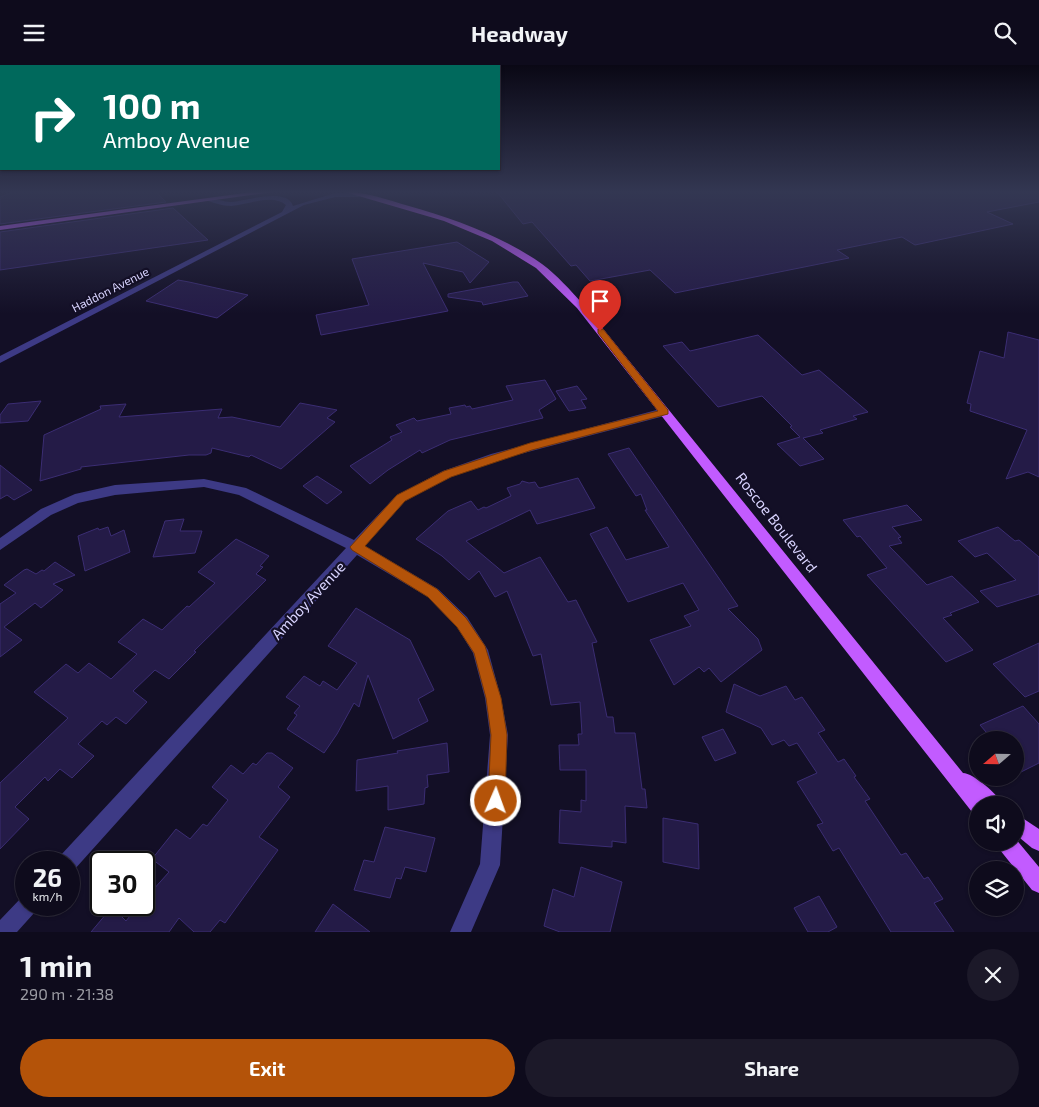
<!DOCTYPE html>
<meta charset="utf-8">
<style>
:root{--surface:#0e0b1c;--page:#1c1929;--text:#f1f3f6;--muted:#9b9ba3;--line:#2e2b3b;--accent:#b45309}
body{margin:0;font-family:"Exo 2",sans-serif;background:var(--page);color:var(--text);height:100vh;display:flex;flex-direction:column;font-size:19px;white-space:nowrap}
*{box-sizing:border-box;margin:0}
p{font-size:16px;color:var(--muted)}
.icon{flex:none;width:28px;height:28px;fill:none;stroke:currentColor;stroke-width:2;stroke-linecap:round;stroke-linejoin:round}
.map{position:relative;height:867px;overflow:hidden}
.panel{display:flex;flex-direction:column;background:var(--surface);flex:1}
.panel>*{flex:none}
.hud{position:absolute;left:0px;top:0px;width:500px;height:105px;box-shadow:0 1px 4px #0004,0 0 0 1px var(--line);background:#00695c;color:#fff;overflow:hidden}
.needle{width:32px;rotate:250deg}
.fabs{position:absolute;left:969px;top:666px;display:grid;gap:10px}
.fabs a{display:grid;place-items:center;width:55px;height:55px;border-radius:50%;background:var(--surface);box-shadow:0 1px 4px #0004,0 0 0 1px var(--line);font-size:25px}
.speed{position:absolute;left:15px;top:786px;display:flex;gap:10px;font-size:25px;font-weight:700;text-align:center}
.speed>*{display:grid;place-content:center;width:65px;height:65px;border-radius:50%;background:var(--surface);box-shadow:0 1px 4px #0004,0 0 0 1px var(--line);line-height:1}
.speed small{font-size:12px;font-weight:400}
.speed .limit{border:2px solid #111;border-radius:8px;background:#fff;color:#111}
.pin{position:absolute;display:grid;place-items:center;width:42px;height:42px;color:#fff;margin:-51px -21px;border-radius:50% 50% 50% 0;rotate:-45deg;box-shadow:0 0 5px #0007}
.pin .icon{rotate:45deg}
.me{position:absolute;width:55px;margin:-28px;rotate:2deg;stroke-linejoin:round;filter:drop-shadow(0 0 4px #0008)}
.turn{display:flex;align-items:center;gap:18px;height:105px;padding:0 20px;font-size:22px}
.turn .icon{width:65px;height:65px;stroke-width:2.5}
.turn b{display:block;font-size:35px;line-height:42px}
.round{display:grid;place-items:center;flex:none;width:52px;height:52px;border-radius:26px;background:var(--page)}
.head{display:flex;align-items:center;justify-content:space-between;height:85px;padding:0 20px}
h1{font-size:30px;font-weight:700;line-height:38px}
.button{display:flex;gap:10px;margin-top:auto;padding:10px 20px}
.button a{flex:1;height:58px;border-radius:30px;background:var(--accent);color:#fff;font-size:20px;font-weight:700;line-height:58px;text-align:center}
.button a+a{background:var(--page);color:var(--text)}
header{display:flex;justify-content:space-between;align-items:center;height:65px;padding:0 20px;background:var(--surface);font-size:22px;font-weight:700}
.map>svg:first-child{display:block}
.building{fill:#241b47;stroke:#3b2d73}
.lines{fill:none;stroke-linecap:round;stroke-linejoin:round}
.minor{fill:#3d3a85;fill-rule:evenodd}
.primary{fill:#c25bff;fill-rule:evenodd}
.route{fill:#b45309;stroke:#753606}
.labels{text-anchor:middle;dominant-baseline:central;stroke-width:4.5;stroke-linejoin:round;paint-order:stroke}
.far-street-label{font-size:12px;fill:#d9d4ff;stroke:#130f26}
.street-label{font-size:15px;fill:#d9d4ff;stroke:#130f26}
</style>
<header><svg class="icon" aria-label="menu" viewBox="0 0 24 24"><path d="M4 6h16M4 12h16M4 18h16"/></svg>Headway<svg class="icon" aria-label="search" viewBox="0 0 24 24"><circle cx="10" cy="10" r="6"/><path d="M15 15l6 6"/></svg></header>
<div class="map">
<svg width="1039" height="867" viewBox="0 0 1039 867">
<rect width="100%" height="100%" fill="#130f26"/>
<g class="building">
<polygon points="13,127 156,127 166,137 0,159 0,132"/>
<polygon points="497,127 1039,127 1039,137 987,147 1013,159 915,180 902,172 837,185 849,193 675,228 650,205 590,216 576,200 571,201 532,157 523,159"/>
<polygon points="173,143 208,175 0,205 0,167"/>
<polygon points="457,177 489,197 470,218 463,207 423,198 448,246 321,270 316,250 369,240 352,194"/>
<polygon points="178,215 189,217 248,230 217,253 146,236"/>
<polygon points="513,217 518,217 528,231 483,240 482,237 448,232 448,229"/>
<polygon points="1008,267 1039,275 1039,412 1028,407 1006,414 1027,365 970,346 971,339 967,338 980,286 1004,293"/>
<polygon points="758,270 802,310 819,305 868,347 853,351 857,354 820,365 823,368 803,373 824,394 800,401 777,379 800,372 790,362 792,361 762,331 718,342 663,281 682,277 690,286"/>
<polygon points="545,315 556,334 539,345 543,353 450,375 422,388 420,385 388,405 370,419 350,401 392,375 390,372 402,367 396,360 414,353 417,356 451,349 449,343 465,340 466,342 470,341 472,344 513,335 506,321"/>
<polygon points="577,321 587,334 581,335 586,343 569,346 556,326"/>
<polygon points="41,336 28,356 0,358 0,350 8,339"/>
<polygon points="300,338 337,345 327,353 335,357 281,404 251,390 249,392 212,383 211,388 206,390 189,390 81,402 81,404 40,416 44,370 101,344 100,341 126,339 119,352 222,344 218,353 232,352 280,362"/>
<polygon points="629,383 738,541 728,544 758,574 762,585 721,617 709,603 704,607 699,602 674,620 650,575 691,561 684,551 699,545 683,518 628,537 590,469 607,462 626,495 669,482 645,445 647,445 641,429 636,431 608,389"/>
<polygon points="0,400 15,412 32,425 14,435 7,430 0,434"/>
<polygon points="317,411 342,427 327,439 303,421"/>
<polygon points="578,413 595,443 537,459 530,445 466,476 504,508 540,492 568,537 576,535 597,577 592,578 607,652 613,652 615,668 635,668 642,724 645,724 647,743 625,741 626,778 612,776 612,782 559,778 560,745 581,747 581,735 586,736 586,705 560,705 559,680 579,680 578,669 582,669 580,637 551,640 541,589 533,591 507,526 495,532 479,506 469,515 442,491 416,474 448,446 471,436 478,445 484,442 486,443 511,431 507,423 520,419 522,416 529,418 535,417 538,422 540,423"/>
<polygon points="907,440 922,455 892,462 901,472 898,473 902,478 889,481 927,520 952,511 979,537 950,548 952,550 943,553 973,585 946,597 867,510 887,503 860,471 857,472 843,455"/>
<polygon points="184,454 180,466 202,466 195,488 153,492 165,456"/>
<polygon points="108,462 111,471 124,465 130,487 85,506 78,471 98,463 99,465"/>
<polygon points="998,462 1015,476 1019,475 1039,492 1039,529 997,542 980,526 1016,515 987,488 975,492 958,476"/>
<polygon points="236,474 269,491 260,501 263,502 256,509 266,515 194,586 196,587 169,614 155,605 133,626 147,637 126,659 116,652 107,660 102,656 78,679 94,691 72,713 60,704 48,716 45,712 15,742 29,754 0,784 0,718 68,653 34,627 66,599 78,608 89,598 111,614 137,589 118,577 143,554 162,565 187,541 189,542 215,518 198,507"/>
<polygon points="55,497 75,510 53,519 63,525 41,543 35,538 4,562 22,575 0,592 0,539 16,528 4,520 24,505 27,504 36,509 42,505 44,506"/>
<polygon points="356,543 410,575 434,625 418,634 428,656 393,674 368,610 359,642 354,638 337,669 324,688 287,664 297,650 294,648 300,641 286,632 304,611 320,621 323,616 337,625 357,598 328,581"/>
<polygon points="1039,578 1039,626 1025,632 993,599"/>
<polygon points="734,619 760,631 786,621 795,635 802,632 825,665 818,668 838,697 844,694 856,711 854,712 870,734 865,736 901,790 906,788 924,814 928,812 943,834 934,838 954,867 891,867 839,783 833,786 817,760 823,758 797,717 817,708 797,678 789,681 784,675 772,680 761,663 726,647"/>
<polygon points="1023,641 1039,659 1039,698 1021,707 1015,700 1015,675 993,675 980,660"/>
<polygon points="723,664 736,688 715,696 702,672"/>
<polygon points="447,678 449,707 427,710 428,722 425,723 424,739 388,745 388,721 356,726 357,695 398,688 397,686"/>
<polygon points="267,688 272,688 293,703 278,722 290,732 259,772 278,785 225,858 220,855 210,867 194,867 179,853 169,867 91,867 112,842 126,856 137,842 144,840 144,835 169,807 152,794 176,764 190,774 203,759 207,761 228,735 212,722 231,700 243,709 253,698 256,700"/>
<polygon points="663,753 698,759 699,804 663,797"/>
<polygon points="385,762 435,773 426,807 405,802 401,814 396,813 390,833 354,825 364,795 374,797"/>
<polygon points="581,802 622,817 610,867 560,867 544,861 553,824 574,832"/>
<polygon points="819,831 837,862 828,867 808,867 794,843"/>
<polygon points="333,839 370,867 315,867"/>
</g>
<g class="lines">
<g class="minor">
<path d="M335,128H359L362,130L359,132H335L304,140L0,298V291L282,147L286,140C272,128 248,140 231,141C223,141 215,138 208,136V134C215,133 223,137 231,137C246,136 287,122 293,141Z"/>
<polygon points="664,343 669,347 668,350 494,396 451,412 405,436 365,481 438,524 467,552 488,585 501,633 508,670 500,800 471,867 450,867 480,799 490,670 485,633 473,588 457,562 428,532 357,490 74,805 69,807 69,798 57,798 60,791 346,483 239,430 204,422 115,430 78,438 51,450 0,485 0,473 41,444 75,429 115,420 204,414 246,423 354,475 397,430 443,406 491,389"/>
<polygon points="26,831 26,840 38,840 35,847 17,867 0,867 0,855 21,833"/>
</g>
<g class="primary">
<polygon points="252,127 273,127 0,165 0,161"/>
<path d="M345,127C367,127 388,135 409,141C455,154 502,171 542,199C557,210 570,225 583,239L963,708C973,708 999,730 1003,740H978V750L972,747L577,243L536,203L492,176L444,156Z"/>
<polygon points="1015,748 1039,764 1039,786 1032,783 1015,769"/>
<polygon points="1015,773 1039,802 1039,828 1032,825 1000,785 997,778 1015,778"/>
</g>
</g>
<linearGradient id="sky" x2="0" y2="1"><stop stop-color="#0a0815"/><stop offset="0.51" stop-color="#333752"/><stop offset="1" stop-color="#333752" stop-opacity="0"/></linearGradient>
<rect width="1039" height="249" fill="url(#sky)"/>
<polygon class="route" points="598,264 603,264 668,345 668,349 532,385 451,412 405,436 365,481 437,524 466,553 485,581 501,633 507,670 505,736 502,741 496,744 490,741 488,736 491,670 486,633 474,588 457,562 428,532 352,485 350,482 397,430 444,406 530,378 658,346 598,268"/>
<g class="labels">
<g class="far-street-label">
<text transform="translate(110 224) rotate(-27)">Haddon Avenue</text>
</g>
<g class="street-label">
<text transform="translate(777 457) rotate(52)">Roscoe Boulevard</text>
<text transform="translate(308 535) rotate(-47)">Amboy Avenue</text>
</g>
</g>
</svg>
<div class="fabs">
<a><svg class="needle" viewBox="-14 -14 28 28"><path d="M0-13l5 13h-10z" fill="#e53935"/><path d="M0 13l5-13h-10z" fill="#9b9ba3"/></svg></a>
<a><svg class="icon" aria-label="sound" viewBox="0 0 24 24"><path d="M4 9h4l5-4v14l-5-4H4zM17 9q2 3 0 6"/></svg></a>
<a><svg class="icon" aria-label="layers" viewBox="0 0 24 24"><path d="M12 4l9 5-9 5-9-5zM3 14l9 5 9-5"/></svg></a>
</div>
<div class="speed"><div>26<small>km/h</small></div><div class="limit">30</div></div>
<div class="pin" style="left:600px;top:266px;background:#d93025"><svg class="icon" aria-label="arrive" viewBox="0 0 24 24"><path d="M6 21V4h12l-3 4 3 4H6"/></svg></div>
<svg class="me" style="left:496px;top:736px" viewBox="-20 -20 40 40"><circle r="17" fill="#b45309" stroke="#fff" stroke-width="3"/><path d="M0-11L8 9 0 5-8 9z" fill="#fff"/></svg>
<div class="hud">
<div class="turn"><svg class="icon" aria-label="right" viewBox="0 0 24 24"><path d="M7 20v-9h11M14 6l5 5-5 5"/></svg><div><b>100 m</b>Amboy Avenue</div></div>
</div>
</div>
<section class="panel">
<div class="head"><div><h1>1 min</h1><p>290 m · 21:38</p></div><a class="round"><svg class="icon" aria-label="close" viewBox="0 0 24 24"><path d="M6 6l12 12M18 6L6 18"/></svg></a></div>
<div class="button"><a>Exit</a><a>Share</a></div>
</section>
